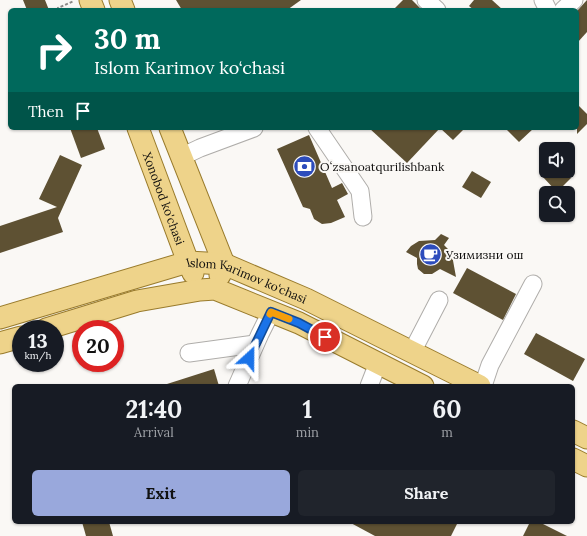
<!DOCTYPE html>
<meta charset="utf-8">
<style>
:root{--surface:#171b24;--page:#20242c;--text:#f1f3f6;--muted:#9ea1a6;--accent:#99a8dc}
body{margin:0;font-family:Lora,serif;background:var(--page);color:var(--text);height:100vh;display:flex;flex-direction:column;font-size:15px;white-space:nowrap}
*{box-sizing:border-box;margin:0}
p{font-size:13px;color:var(--muted)}
.icon{flex:none;width:22px;height:22px;fill:none;stroke:currentColor;stroke-width:2;stroke-linecap:round;stroke-linejoin:round}
.map{position:relative;flex:1;overflow:hidden}
.side{position:absolute;left:12px;top:384px;width:563px;height:140px;display:flex;flex-direction:column;background:var(--surface);border-radius:6px;box-shadow:0 1px 3px #0004}
.side>*{flex:none}
.banner{position:absolute;left:8px;top:8px;width:571px;height:122px;border-radius:6px;box-shadow:0 1px 3px #0004;background:#00695c;color:#fff;overflow:hidden}
.buttons{position:absolute;left:539px;top:142px;display:grid;gap:8px}
.buttons a{display:grid;place-items:center;width:36px;height:36px;border-radius:6px;background:var(--surface);box-shadow:0 1px 3px #0004;font-size:20px}
.speed{position:absolute;left:12px;top:320px;display:flex;gap:8px;font-size:20px;font-weight:700;text-align:center}
.speed>*{display:grid;place-content:center;width:52px;height:52px;border-radius:50%;background:var(--surface);box-shadow:0 1px 3px #0004;line-height:1}
.speed small{font-size:10px;font-weight:400}
.speed .limit{border:6px solid #d22;background:#fff;color:#111}
.pin{position:absolute;display:grid;place-items:center;width:34px;height:34px;color:#fff;margin:-17px;border:2px solid #fff;border-radius:50%;box-shadow:0 1px 4px #0007}
.me{position:absolute;width:44px;margin:-22px;rotate:24deg;stroke-linejoin:round;filter:drop-shadow(0 0 3px #0008)}
.turn{display:flex;align-items:center;gap:14px;height:84px;padding:0 20px;font-size:18px}
.turn .icon{width:52px;height:52px;stroke-width:2.5}
.turn b{display:block;font-size:28px;line-height:34px}
.then{display:flex;align-items:center;height:38px;padding:0 20px;background:#0003;gap:8px;font-size:15px}
.eta{display:flex;justify-content:space-evenly;align-items:center;height:68px;text-align:center}
.eta b{font-size:24px;font-weight:700;line-height:28px}
.cta{display:flex;gap:8px;margin-top:auto;padding:8px 20px}
.cta a{flex:1;height:46px;border-radius:6px;background:var(--accent);color:#111;font-size:16px;font-weight:700;line-height:46px;text-align:center}
.cta a+a{background:var(--page);color:var(--text)}
.map>svg:first-child{display:block}
.building{fill:#5e5133}
.lines{fill:none;stroke-linecap:round;stroke-linejoin:round}
.minor-casing{stroke:#afadaa;stroke-width:19}
.major-casing{stroke:#997b2c;stroke-width:23}
.path{stroke:#8b8987;stroke-width:2;stroke-dasharray:3 2;stroke-linecap:butt}
.minor{stroke:#fff;stroke-width:17}
.major{stroke:#eed38a;stroke-width:21}
.route-casing{stroke:#114b97;stroke-width:10}
.route{stroke:#1a73e8;stroke-width:7}
.slow{stroke:#f59e0b;stroke-width:7}
.labels{text-anchor:middle;dominant-baseline:central;stroke-width:4;stroke-linejoin:round;paint-order:stroke}
.poi-label{font-size:12px;fill:#0f0e0d;stroke:#faf8f5;text-anchor:start}
.street-label{font-size:12px;fill:#0f0e0d;stroke:#faf8f5}
</style>
<div class="map">
<svg width="587" height="536" viewBox="0 0 587 536">
<rect width="100%" height="100%" fill="#faf8f5"/>
<g class="building">
<polygon points="23,0 45,0 49,10 27,10"/>
<polygon points="176,0 301,0 287,10 182,10"/>
<polygon points="403,0 412,0 422,10 393,10"/>
<polygon points="474,0 492,0 503,10 474,10 469,6"/>
<polygon points="587,0 587,32 577,43 577,11"/>
<polygon points="577,104 587,114 587,124 577,134"/>
<polygon points="70,128 97,128 105,149 81,158"/>
<polygon points="369,128 440,128 407,163"/>
<polygon points="440,128 465,128 453,140"/>
<polygon points="505,128 534,128 519,142"/>
<polygon points="309,135 332,188 342,183 348,194 337,200 345,217 331,223 322,224 314,219 310,209 303,207 277,149"/>
<polygon points="60,155 82,165 58,218 63,232 0,253 0,226 57,207 39,199"/>
<polygon points="472,171 491,182 481,198 462,187"/>
<polygon points="547,171 564,171 571,178 557,192 542,176"/>
<polygon points="441,234 449,238 444,245 450,251 452,255 456,277 440,269 432,274 424,274 418,269 417,264 417,258 406,252 411,246 419,241 435,240"/>
<polygon points="467,268 516,294 503,320 453,293"/>
<polygon points="536,333 585,359 573,381 524,354"/>
<polygon points="214,369 219,386 167,386 167,384"/>
<polygon points="82,522 109,522 113,536 86,536"/>
<polygon points="349,522 458,522 451,536 375,536"/>
<polygon points="530,522 539,522 567,536 523,536"/>
</g>
<g class="lines">
<defs>
<g id="minor">
<polyline points="426,0 437,10"/>
<polyline points="543,0 548,10"/>
<polyline points="563,10 574,0"/>
<polyline points="317,128 360,191 363,217"/>
<polyline points="181,157 200,148 254,128"/>
<polyline points="412,352 439,300"/>
<polyline points="189,353 255,344"/>
<polyline points="237,386 260,334 271,312"/>
<polyline points="369,386 378,363"/>
<polyline points="483,386 490,365 533,284"/>
</g>
<g id="major">
<polyline points="90,0 94,10"/>
<polyline points="120,0 124,10"/>
<path id="s1" d="M138,128L188,262L193,273"/>
<polyline points="170,128 224,264 220,275"/>
<path id="s2" d="M0,318L188,262L224,264L306,299L480,386"/>
<polyline points="46,329 137,301 200,290 215,289 299,323 423,386"/>
<polyline points="0,343 21,337"/>
<polyline points="573,431 587,438"/>
<polyline points="573,459 587,466"/>
</g>
</defs>
<use href="#minor" class="minor-casing"/>
<use href="#major" class="major-casing"/>
<polyline class="path" points="59,10 58,8 74,1"/>
<use href="#minor" class="minor"/>
<use href="#major" class="major"/>
</g>
<g class="lines">
<defs>
<polyline id="route" points="249,358 271,312 299,323 325,337"/>
</defs>
<use href="#route" class="route-casing"/>
<use href="#route" class="route"/>
<polyline class="slow" points="270,314 271,312 289,319"/>
</g>
<defs>
<symbol id="bank-disc" viewBox="-11 -11 22 22"><circle r="9.5" fill="#2d4cbc" stroke="#faf8f5"/><path d="M-6-4H6V4H-6ZM0-2.3a2.3 2.3 0 1 0 0 4.6a2.3 2.3 0 1 0 0-4.6Z" fill="#fff"/></symbol>
<symbol id="cafe-disc" viewBox="-11 -11 22 22"><circle r="9.5" fill="#2d4cbc" stroke="#faf8f5"/><path d="M-5.5-4.5H6V0H3Q3 3.5 0 3.5H-2.5Q-5.5 3.5-5.5 0ZM3-3.2v2h1.7v-2ZM-6 4.5H4V6H-6Z" fill="#fff"/></symbol>
</defs>
<g fill-rule="evenodd">
<use href="#bank-disc" x="292" y="154" width="25" height="25"/>
<use href="#cafe-disc" x="418" y="242" width="25" height="25"/>
</g>
<g class="labels">
<g class="poi-label">
<text x="320" y="166">Oʻzsanoatqurilishbank</text>
<text x="446" y="254">Узимизни ош</text>
</g>
<g class="street-label">
<text stroke="none"><textPath href="#s1" startOffset="75">Xonobod ko'chasi</textPath></text>
<text stroke="none"><textPath href="#s2" startOffset="258">Islom Karimov ko‘chasi</textPath></text>
</g>
</g>
</svg>
<div class="buttons">
<a><svg class="icon" aria-label="sound" viewBox="0 0 24 24"><path d="M4 9h4l5-4v14l-5-4H4zM17 9q2 3 0 6"/></svg></a>
<a><svg class="icon" aria-label="search" viewBox="0 0 24 24"><circle cx="10" cy="10" r="6"/><path d="M15 15l6 6"/></svg></a>
</div>
<div class="speed"><div>13<small>km/h</small></div><div class="limit">20</div></div>
<div class="pin" style="left:325px;top:337px;background:#d93025"><svg class="icon" aria-label="arrive" viewBox="0 0 24 24"><path d="M6 21V4h12l-3 4 3 4H6"/></svg></div>
<svg class="me" style="left:249px;top:358px" viewBox="-20 -20 40 40"><path d="M0-17L14 15 0 8-14 15z" fill="#1a73e8" stroke="#fff" stroke-width="4"/></svg>
<div class="banner">
<div class="turn"><svg class="icon" aria-label="right" viewBox="0 0 24 24"><path d="M7 20v-9h11M14 6l5 5-5 5"/></svg><div><b>30 m</b>Islom Karimov ko‘chasi</div></div>
<div class="then">Then<svg class="icon" aria-label="arrive" viewBox="0 0 24 24"><path d="M6 21V4h12l-3 4 3 4H6"/></svg></div>
</div>
<section class="side">
<div class="eta">
<div><b>21:40</b><p>Arrival</p></div>
<div><b>1</b><p>min</p></div>
<div><b>60</b><p>m</p></div>
</div>
<div class="cta"><a>Exit</a><a>Share</a></div>
</section>
</div>
